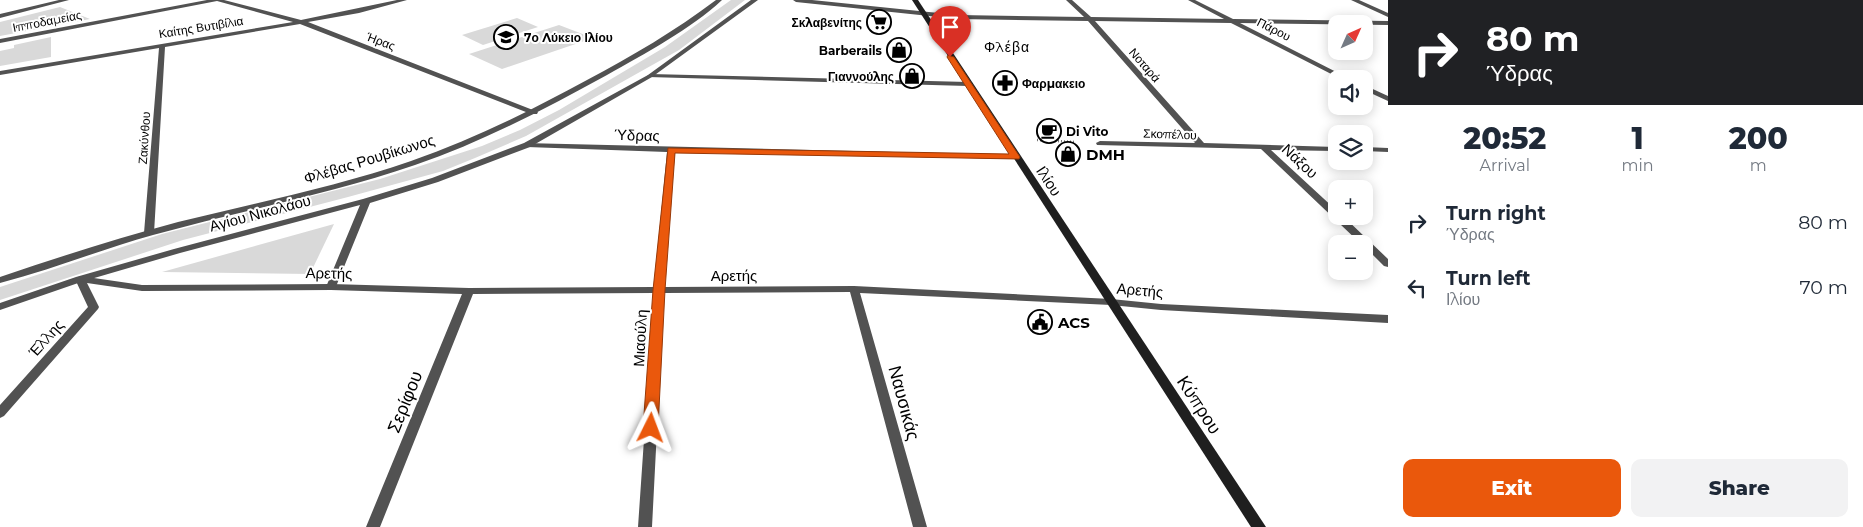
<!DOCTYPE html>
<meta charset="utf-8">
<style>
:root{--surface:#fff;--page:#f2f2f3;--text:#1f2937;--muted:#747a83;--accent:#ea580c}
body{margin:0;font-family:Montserrat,sans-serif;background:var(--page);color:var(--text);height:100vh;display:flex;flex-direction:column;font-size:19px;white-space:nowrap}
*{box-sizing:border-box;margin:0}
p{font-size:16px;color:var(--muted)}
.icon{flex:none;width:28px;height:28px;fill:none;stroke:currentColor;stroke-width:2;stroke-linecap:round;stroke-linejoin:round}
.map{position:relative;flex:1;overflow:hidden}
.drawer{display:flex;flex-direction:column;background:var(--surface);width:475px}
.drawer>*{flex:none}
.top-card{background:#202124;color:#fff;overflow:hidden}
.needle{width:32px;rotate:45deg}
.buttons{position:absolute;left:1328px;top:15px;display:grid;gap:10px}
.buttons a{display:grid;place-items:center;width:45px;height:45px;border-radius:10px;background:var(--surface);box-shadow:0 2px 12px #0003;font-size:25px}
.pin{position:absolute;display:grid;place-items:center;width:42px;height:42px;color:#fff;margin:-51px -21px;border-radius:50% 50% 50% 0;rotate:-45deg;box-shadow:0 0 5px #0007}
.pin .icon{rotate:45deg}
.me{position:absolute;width:55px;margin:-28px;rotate:3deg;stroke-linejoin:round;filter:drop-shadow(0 0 4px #0008)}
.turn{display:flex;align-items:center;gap:18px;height:105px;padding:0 15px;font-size:22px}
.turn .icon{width:65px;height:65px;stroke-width:2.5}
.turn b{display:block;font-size:35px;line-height:42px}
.eta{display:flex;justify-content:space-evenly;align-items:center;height:85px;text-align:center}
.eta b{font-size:30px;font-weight:800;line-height:35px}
.action{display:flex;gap:10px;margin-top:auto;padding:10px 15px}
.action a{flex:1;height:58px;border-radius:10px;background:var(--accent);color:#fff;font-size:20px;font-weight:800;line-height:58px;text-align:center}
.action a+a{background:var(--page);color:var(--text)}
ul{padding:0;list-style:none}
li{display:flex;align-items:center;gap:15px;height:65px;padding:0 15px}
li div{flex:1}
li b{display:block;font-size:19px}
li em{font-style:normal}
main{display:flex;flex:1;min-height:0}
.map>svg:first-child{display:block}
.green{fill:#d9d9d9}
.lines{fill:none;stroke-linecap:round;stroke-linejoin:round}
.path{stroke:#747474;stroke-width:2.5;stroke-dasharray:1 2;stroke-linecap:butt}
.minor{fill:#525252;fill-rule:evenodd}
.tertiary{fill:#525252;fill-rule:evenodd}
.secondary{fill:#1f1f1f;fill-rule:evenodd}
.route{fill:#ea580c;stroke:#983908}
.labels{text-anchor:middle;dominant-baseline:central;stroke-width:4;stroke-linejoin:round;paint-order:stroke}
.far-street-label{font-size:12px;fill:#000;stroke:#fff}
.far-poi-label{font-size:12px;font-weight:bold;fill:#000;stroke:#fff;text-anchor:end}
.far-neighbourhood-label{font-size:14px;letter-spacing:1px;fill:#000;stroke:#fff}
.street-label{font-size:15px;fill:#000;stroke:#fff}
.poi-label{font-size:15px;font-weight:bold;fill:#000;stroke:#fff;text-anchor:start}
.near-street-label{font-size:18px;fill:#000;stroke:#fff}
</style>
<main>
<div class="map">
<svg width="1388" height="527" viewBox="0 0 1388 527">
<rect width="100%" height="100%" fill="#fff"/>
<g class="green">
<polygon points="731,0 745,0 679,50 526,136 475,158 443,171 348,197 183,240 0,300 0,287 162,234 380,179 482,146 520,130 559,110 665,47"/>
<polygon points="60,7 90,19 0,36 0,22"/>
<polygon points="517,18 538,27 483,45 462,35"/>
<polygon points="559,25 593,38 502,69 469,54"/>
<polygon points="51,37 51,57 0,66 0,51 14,48 14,45"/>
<polygon points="334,224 310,274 162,272"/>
</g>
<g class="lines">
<polyline class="path" points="1037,140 1076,142"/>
<g class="minor">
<polygon points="59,0 69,0 0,18 0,14"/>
<polygon points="207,0 224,0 301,20 397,0 407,0 359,13 308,22 538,112 537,114 531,114 300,24 165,47 154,233 152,235 146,235 144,233 159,48 0,75 0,71 293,22 217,1 0,43 0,39"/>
<polygon points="793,0 812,0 958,15 1084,17 1066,0 1072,0 1091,17 1224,19 1188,0 1195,0 1233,19 1388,21 1388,25 1240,23 1350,79 1341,79 1231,23 1095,21 1204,143 1336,147 1336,151 1271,150 1336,210 1336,216 1343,216 1388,259 1388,267 1384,266 1364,246 1364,244 1361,244 1261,149 1097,145 1096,143 1100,141 1195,143 1088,21 958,19 796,2"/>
<polygon points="1351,0 1359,0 1388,13 1388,17"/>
<polygon points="650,74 968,82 971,84 968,86 648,77 647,76"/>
<polygon points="1364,85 1388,96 1388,101 1364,90"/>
<polygon points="524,143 1016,155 1020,157 1016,159 675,152 664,287 854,286 1111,299 1161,304 1388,315 1388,323 1161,310 1111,305 860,293 927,527 913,527 850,292 664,293 652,527 638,527 654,293 473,294 380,527 366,527 462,294 331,290 142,291 87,283 99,307 98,309 4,416 0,418 0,405 88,307 75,279 80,276 142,285 331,284 469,288 654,287 667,152 527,147 524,147"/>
<polygon points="1364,147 1388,148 1388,152 1364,151"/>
</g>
<g class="tertiary">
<path d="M716,0H722C691,29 644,54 607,75C545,109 482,142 415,165C330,194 241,211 153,235C102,249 51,270 0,283V277C59,257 118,238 178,222C256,203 335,187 411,161C472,140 530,111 587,80C632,56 675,31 716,0Z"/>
<polygon points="751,0 758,0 652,77 530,147 438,182 370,203 335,289 327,289 326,287 360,205 180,253 84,281 0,310 0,303 76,277 174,249 363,199 432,178 524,143 648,75"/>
</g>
<polygon class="secondary" points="912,0 918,0 1266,527 1251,527"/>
</g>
<polygon class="route" points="948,55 954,57 1020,157 1019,159 675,153 665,290 658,428 656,432 651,434 645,432 643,428 653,290 668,148 1009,154 947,57"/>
<defs>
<symbol id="supermarket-ring" viewBox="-11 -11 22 22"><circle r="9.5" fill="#fff" stroke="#000" stroke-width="1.5"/><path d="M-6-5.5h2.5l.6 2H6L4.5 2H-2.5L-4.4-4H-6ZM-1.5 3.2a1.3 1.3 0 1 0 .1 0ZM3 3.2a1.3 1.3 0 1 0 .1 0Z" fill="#000"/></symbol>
<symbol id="school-ring" viewBox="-11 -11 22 22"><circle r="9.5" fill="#fff" stroke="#000" stroke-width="1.5"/><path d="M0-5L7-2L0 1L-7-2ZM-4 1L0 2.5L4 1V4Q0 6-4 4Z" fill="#000"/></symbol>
<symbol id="shop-ring" viewBox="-11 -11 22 22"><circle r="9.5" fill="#fff" stroke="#000" stroke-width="1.5"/><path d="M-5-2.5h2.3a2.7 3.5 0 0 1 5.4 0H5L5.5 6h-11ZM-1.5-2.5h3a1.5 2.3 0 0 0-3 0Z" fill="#000"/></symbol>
<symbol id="pharmacy-ring" viewBox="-11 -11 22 22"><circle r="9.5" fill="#fff" stroke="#000" stroke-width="1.5"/><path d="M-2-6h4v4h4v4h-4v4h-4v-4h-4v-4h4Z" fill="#000"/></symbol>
<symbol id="cafe-ring" viewBox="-11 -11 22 22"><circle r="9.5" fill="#fff" stroke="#000" stroke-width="1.5"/><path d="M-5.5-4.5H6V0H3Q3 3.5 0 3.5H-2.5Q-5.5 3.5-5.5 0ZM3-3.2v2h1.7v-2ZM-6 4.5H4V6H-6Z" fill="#000"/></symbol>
<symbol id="civic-ring" viewBox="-11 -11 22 22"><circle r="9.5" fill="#fff" stroke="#000" stroke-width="1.5"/><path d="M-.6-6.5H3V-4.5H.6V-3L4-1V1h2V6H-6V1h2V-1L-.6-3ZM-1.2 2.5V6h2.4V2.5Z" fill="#000"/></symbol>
</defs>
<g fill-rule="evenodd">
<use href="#supermarket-ring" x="865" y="8" width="28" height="28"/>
<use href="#school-ring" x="492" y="23" width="28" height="28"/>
<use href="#shop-ring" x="885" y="36" width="28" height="28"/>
<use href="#shop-ring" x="898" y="62" width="28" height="28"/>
<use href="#pharmacy-ring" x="991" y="69" width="28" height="28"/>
<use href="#cafe-ring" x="1035" y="117" width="28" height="28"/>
<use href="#shop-ring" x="1054" y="140" width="28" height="28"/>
<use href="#civic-ring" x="1026" y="308" width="28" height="28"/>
</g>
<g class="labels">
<g class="far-street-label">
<text transform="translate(47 21) rotate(-11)">Ιπποδαμείας</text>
<text transform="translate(201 27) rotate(-9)">Καίτης Βυτιβίλια</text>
<text transform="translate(1274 29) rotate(27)">Πάρου</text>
<text transform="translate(381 41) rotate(21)">Ήρας</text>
<text transform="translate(1145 65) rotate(49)">Νοταρά</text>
<text transform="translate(1170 134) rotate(2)">Σκοπέλου</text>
<text transform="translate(144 138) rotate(-86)">Ζακύνθου</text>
</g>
<g class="far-poi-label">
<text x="862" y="22">Σκλαβενίτης</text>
<text x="524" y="37" text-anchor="start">7ο Λύκειο Ιλίου</text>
<text x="882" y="50">Barberails</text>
<text x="894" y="76">Γιαννούλης</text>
<text x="1022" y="83" text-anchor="start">Φαρμακειο</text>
<text x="1066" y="131" text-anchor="start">Di Vito</text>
</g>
<g class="far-neighbourhood-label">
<text x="1007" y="47">Φλέβα</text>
</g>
<g class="street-label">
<text transform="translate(637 135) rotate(2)">Ύδρας</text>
<text transform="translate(369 159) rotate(-17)">Φλέβας Ρουβίκωνος</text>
<text transform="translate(1300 161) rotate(43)">Νάξου</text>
<text transform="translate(1049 181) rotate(57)">Ιλίου</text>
<text transform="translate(260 213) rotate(-15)">Αγίου Νικολάου</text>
<text transform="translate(329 273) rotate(1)">Αρετής</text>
<text x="734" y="275">Αρετής</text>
<text transform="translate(1140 290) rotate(5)">Αρετής</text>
<text transform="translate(46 338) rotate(-48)">Έλλης</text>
<text transform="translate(640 338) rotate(-87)">Μιαούλη</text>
</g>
<g class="poi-label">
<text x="1086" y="154">DMH</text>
<text x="1058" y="322">ACS</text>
</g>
<g class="near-street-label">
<text transform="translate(405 402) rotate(-68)">Σερίφου</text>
<text transform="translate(904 403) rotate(75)">Ναυσικάς</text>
<text transform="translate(1199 405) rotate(57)">Κύπρου</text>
</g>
</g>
</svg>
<div class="buttons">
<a><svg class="needle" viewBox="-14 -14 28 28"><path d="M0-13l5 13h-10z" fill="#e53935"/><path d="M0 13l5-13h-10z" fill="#747a83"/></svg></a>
<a><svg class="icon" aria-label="sound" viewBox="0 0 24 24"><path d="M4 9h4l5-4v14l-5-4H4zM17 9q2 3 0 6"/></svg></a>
<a><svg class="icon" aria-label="layers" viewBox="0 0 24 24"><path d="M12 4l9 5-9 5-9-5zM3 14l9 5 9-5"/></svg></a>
<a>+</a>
<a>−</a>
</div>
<div class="pin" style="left:950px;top:57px;background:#d93025"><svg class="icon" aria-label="arrive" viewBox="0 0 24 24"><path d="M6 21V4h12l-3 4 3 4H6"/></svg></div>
<svg class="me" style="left:651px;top:428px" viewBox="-20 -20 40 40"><path d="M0-17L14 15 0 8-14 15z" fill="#ea580c" stroke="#fff" stroke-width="4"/></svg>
</div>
<section class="drawer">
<div class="top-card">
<div class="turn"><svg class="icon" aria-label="right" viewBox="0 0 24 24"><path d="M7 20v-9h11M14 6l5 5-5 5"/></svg><div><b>80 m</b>Ύδρας</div></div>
</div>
<div class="eta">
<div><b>20:52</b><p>Arrival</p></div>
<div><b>1</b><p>min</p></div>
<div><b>200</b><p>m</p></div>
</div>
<ul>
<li><svg class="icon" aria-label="right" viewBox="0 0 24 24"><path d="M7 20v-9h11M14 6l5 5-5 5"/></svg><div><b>Turn right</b><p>Ύδρας</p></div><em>80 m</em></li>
<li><svg class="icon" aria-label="left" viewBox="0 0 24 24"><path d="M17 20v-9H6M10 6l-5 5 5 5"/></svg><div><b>Turn left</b><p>Ιλίου</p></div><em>70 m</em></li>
</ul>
<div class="action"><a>Exit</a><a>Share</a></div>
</section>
</main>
